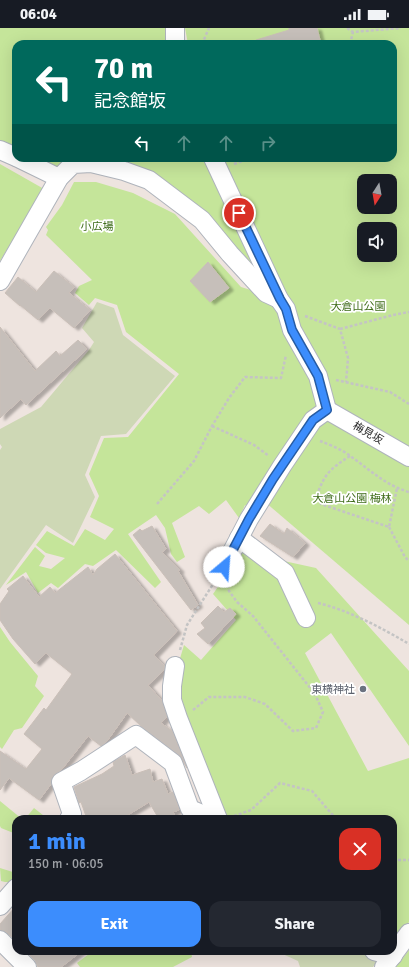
<!DOCTYPE html>
<meta charset="utf-8">
<style>
:root{--surface:#171b24;--page:#242831;--text:#f1f3f6;--muted:#9ea1a6;--accent:#3c8dfd}
body{margin:0;font-family:Signika,"Noto Sans JP",sans-serif;background:var(--page);color:var(--text);height:100vh;display:flex;flex-direction:column;font-size:15px;white-space:nowrap}
*{box-sizing:border-box;margin:0}
p{font-size:13px;color:var(--muted)}
.icon{flex:none;width:22px;height:22px;fill:none;stroke:currentColor;stroke-width:2;stroke-linecap:round;stroke-linejoin:round}
.map{position:relative;flex:1;overflow:hidden}
.drawer{position:absolute;left:12px;top:787px;width:385px;height:140px;display:flex;flex-direction:column;background:var(--surface);border-radius:12px;box-shadow:0 4px 16px #0002}
.drawer>*{flex:none}
.banner{position:absolute;left:12px;top:12px;width:385px;height:122px;border-radius:12px;box-shadow:0 4px 16px #0002;background:#00695c;color:#fff;overflow:hidden}
.needle{width:26px;rotate:191deg}
.tools{position:absolute;left:357px;top:146px;display:grid;gap:8px}
.tools a{display:grid;place-items:center;width:40px;height:40px;border-radius:8px;background:var(--surface);box-shadow:0 4px 16px #0002;font-size:20px}
.pin{position:absolute;display:grid;place-items:center;width:34px;height:34px;color:#fff;margin:-17px;border:2px solid #fff;border-radius:50%;box-shadow:0 1px 4px #0007}
.me{position:absolute;width:44px;margin:-22px;rotate:27deg;stroke-linejoin:round;filter:drop-shadow(0 0 3px #0008)}
.turn{display:flex;align-items:center;gap:14px;height:84px;padding:0 16px;font-size:18px}
.turn .icon{width:52px;height:52px;stroke-width:2.5}
.turn b{display:block;font-size:28px;line-height:34px}
.lanes{display:flex;align-items:center;height:38px;padding:0 16px;background:#0003;justify-content:center;gap:20px;direction:ltr}
.lanes .off{opacity:.35}
.round{display:grid;place-items:center;flex:none;width:42px;height:42px;border-radius:12px;background:var(--page)}
.summary{display:flex;align-items:center;justify-content:space-between;height:68px;padding:0 16px}
h1{font-size:24px;font-weight:800;line-height:30px;color:var(--accent)}
.button{display:flex;gap:8px;margin-top:auto;padding:8px 16px}
.button a{flex:1;height:46px;border-radius:12px;background:var(--accent);color:#fff;font-size:16px;font-weight:800;line-height:46px;text-align:center}
.button a+a{background:var(--page);color:var(--text)}
.status{display:flex;justify-content:space-between;align-items:center;height:28px;padding:0 20px;background:var(--surface);direction:ltr}
.status svg{height:11px;fill:currentColor}
.map>svg:first-child{display:block}
.green{fill:#c5e59a;fill-rule:evenodd}
.cemetery{fill:#ced8b5}
.building{fill:#c6bfba;stroke:#cabfb8;filter:url(#shadow)}
.lines{fill:none;stroke-linecap:round;stroke-linejoin:round}
.minor-casing{stroke:#afb4bc;stroke-width:20}
.path{stroke:#c4c4c4;stroke-width:2.5;stroke-dasharray:3 2;stroke-linecap:butt}
.minor{stroke:#fff;stroke-width:18}
.route-casing{stroke:#275ca4;stroke-width:10}
.route{stroke:#3c8dfd;stroke-width:7}
.worship-dot{fill:#6b7280;stroke:#fff;stroke-width:1.5}
.labels{text-anchor:middle;dominant-baseline:central;stroke-width:3.5;stroke-linejoin:round;paint-order:stroke}
.park-label{font-size:11px;fill:#3e6c19;stroke:#fff}
.street-label{font-size:11px;fill:#2c2c2c;stroke:#fff}
.worship-label{font-size:11px;fill:#5b616d;stroke:#fff;text-anchor:end}
</style>
<div class="status"><b>06:04</b><svg viewBox="0 0 49 12"><path d="M0 12V9h3v3zM5 12V6h3v6zM10 12V3h3v9zM15 12V0h3v12zM26 1h20v11H26zM47 4h2v5h-2z"/></svg></div>
<div class="map">
<svg width="409" height="939" viewBox="0 0 409 939">
<defs>
<filter id="shadow"><feDropShadow dx="4.5" dy="2.5" stdDeviation="1" flood-color="#0004"/></filter>
</defs>
<rect width="100%" height="100%" fill="#eee4df"/>
<g class="green">
<polygon points="0,0 174,0 178,16 16,16 16,126 0,116"/>
<path d="M185,0H409V421L330,379L249,480L245,477L239,490L226,472L209,486L199,478L172,495L185,529L177,534L171,526L165,500L156,487L128,506L161,554L155,560L116,522L93,538L85,536L58,560L51,555L38,565L26,544L6,557L35,519L45,528L39,538L51,541L65,530L46,525L36,517L47,503L74,518L85,501L105,512L114,501L90,489L99,468L89,446L104,410L128,409L179,346L126,304L117,277L95,270L89,277L75,265L79,258L92,252L46,207L48,202L46,199L62,177L74,154H96L133,165L175,186L241,259L254,263V248L147,156L73,140L64,151L24,130H393V16H188ZM364,153H390V179H364ZM364,201H390V227H364Z"/>
<polygon points="0,136 44,161 0,233"/>
<polygon points="333,392 409,435 409,597 265,474 314,395"/>
<polygon points="242,524 316,540 409,643 409,718 331,605 305,625 368,743 409,730 409,894 393,915 393,791 222,791 187,702 176,644 184,617 201,632 236,592 213,566"/>
<polygon points="0,599 10,614 38,648 35,658 44,668 22,700 14,702 2,721 0,719"/>
<polygon points="0,773 22,791 16,791 16,806 1,800 0,798"/>
<polygon points="34,780 48,791 25,791"/>
<polygon points="0,840 16,845 16,848 13,854 5,854 1,853"/>
<polygon points="409,922 409,939 396,939"/>
<polygon points="93,923 191,923 192,929 173,939 80,939 77,935"/>
</g>
<g class="cemetery">
<polygon points="97,274 114,280 123,307 175,348 126,406 101,408 85,447 95,469 73,515 46,497 0,561 0,422 2,419 0,416 0,401 41,379 89,322 94,314 82,300"/>
<polygon points="276,923 316,923 318,924 361,923 378,932 373,939 300,939 298,933"/>
</g>
<g class="building">
<polygon points="289,0 317,0 321,16 256,16 256,12 289,2"/>
<polygon points="208,234 229,260 210,274 190,253"/>
<polygon points="54,243 74,259 69,265 90,282 74,300 50,280 38,292 20,277 20,278 5,265 18,249 36,264"/>
<polygon points="0,299 35,343 56,323 60,328 78,312 87,321 26,377 21,371 0,390"/>
<polygon points="270,496 284,506 287,500 305,515 293,529 260,508"/>
<polygon points="152,498 166,521 162,524 180,542 178,543 198,577 191,582 133,507 140,501 142,503"/>
<polygon points="115,526 177,603 154,627 164,638 164,642 148,657 162,673 167,689 161,695 172,703 187,740 179,727 141,698 127,685 107,713 101,718 88,708 62,741 53,748 51,756 39,772 9,750 0,762 0,723 26,741 42,721 24,706 44,680 46,682 72,646 46,625 35,636 13,611 0,592 0,576 9,563 7,561 23,548 39,569 50,559 55,565 88,539 93,547 97,541"/>
<polygon points="218,578 224,584 230,580 236,586 208,616 197,606 205,600 201,595"/>
<polygon points="125,727 132,747 150,741 153,754 162,751 168,766 173,764 179,782 173,784 176,791 159,791 149,774 121,791 87,791 81,774 79,775 74,759 102,746 114,738 113,734"/>
<polygon points="16,878 16,913 7,904 0,902 0,896"/>
<polygon points="26,923 82,923 61,939 38,939 35,932"/>
</g>
<g class="lines">
<defs>
<g id="minor">
<polyline points="175,0 175,16"/>
<polyline points="0,122 16,129"/>
<polyline points="18,130 59,150"/>
<polyline points="213,130 279,271 286,281 292,302 318,348 327,382"/>
<polyline points="0,253 59,150 73,136 91,135 124,143 149,152 202,192 230,226 266,265 279,271"/>
<polyline points="327,382 409,429"/>
<polyline points="239,510 285,545 306,590"/>
<polyline points="224,539 249,491 282,438 313,392 327,382"/>
<polyline points="175,638 172,658 172,672 178,690 218,791"/>
<polyline points="69,791 72,786 61,754 81,743 136,707 173,735 190,781 214,791"/>
<polyline points="0,878 16,860"/>
<polyline points="0,912 27,939"/>
<polyline points="374,923 393,928"/>
<polyline points="384,939 409,905"/>
</g>
</defs>
<use href="#minor" class="minor-casing"/>
<g class="path">
<polyline points="347,0 353,4 401,0"/>
<polyline points="202,16 209,0"/>
<polyline points="350,16 353,4"/>
<polyline points="234,136 251,130"/>
<polyline points="305,288 340,301 348,330 346,354"/>
<polyline points="340,301 393,287 409,284"/>
<polyline points="336,352 390,364 409,376"/>
<polyline points="212,398 254,417 269,428"/>
<path d="M320,413C328,416 338,420 346,425C367,439 384,457 409,464"/>
<path d="M350,428C330,441 325,445 317,467L321,476L389,499L397,460"/>
<polyline points="157,476 194,433 212,398 229,370 245,349 281,350 286,327"/>
<polyline points="389,499 405,529 409,533"/>
<path d="M318,575C348,582 382,600 409,616"/>
<polyline points="180,622 187,597 215,553"/>
<polyline points="193,682 209,669 245,669 265,676 293,703 316,700 323,684 315,666 253,588 237,574 229,563 227,555"/>
<polyline points="234,788 251,782 280,755 312,763 336,791"/>
<polyline points="393,832 409,832"/>
</g>
<use href="#minor" class="minor"/>
</g>
<g class="lines">
<defs>
<polyline id="route" points="224,539 249,491 273,451 313,392 327,382 318,348 292,302 286,281 280,271 239,185"/>
</defs>
<use href="#route" class="route-casing"/>
<use href="#route" class="route"/>
</g>
<circle class="worship-dot" cx="363" cy="661" r="4"/>
<g class="labels">
<g class="park-label">
<text x="97" y="198">小広場</text>
<text x="358" y="278">大倉山公園</text>
<text x="352" y="470">大倉山公園 梅林</text>
</g>
<g class="street-label">
<text transform="translate(368 405) rotate(30)">梅見坂</text>
</g>
<g class="worship-label">
<text x="355" y="661">東横神社</text>
</g>
</g>
</svg>
<div class="tools">
<a><svg class="needle" viewBox="-14 -14 28 28"><path d="M0-13l5 13h-10z" fill="#e53935"/><path d="M0 13l5-13h-10z" fill="#9ea1a6"/></svg></a>
<a><svg class="icon" aria-label="sound" viewBox="0 0 24 24"><path d="M4 9h4l5-4v14l-5-4H4zM17 9q2 3 0 6"/></svg></a>
</div>
<div class="pin" style="left:239px;top:185px;background:#d93025"><svg class="icon" aria-label="arrive" viewBox="0 0 24 24"><path d="M6 21V4h12l-3 4 3 4H6"/></svg></div>
<svg class="me" style="left:224px;top:539px" viewBox="-20 -20 40 40"><circle r="19" fill="#fff"/><path d="M0-13L10 11 0 6-10 11z" fill="#3c8dfd"/></svg>
<div class="banner">
<div class="turn"><svg class="icon" aria-label="left" viewBox="0 0 24 24"><path d="M17 20v-9H6M10 6l-5 5 5 5"/></svg><div><b>70 m</b>記念館坂</div></div>
<div class="lanes"><svg class="icon" aria-label="left" viewBox="0 0 24 24"><path d="M17 20v-9H6M10 6l-5 5 5 5"/></svg><svg class="icon off" aria-label="ahead" viewBox="0 0 24 24"><path d="M12 20V5M6 11l6-6 6 6"/></svg><svg class="icon off" aria-label="ahead" viewBox="0 0 24 24"><path d="M12 20V5M6 11l6-6 6 6"/></svg><svg class="icon off" aria-label="right" viewBox="0 0 24 24"><path d="M7 20v-9h11M14 6l5 5-5 5"/></svg></div>
</div>
<section class="drawer">
<div class="summary"><div><h1>1 min</h1><p>150 m · 06:05</p></div><a class="round" style="background:#d93025;color:#fff"><svg class="icon" aria-label="close" viewBox="0 0 24 24"><path d="M6 6l12 12M18 6L6 18"/></svg></a></div>
<div class="button"><a>Exit</a><a>Share</a></div>
</section>
</div>
